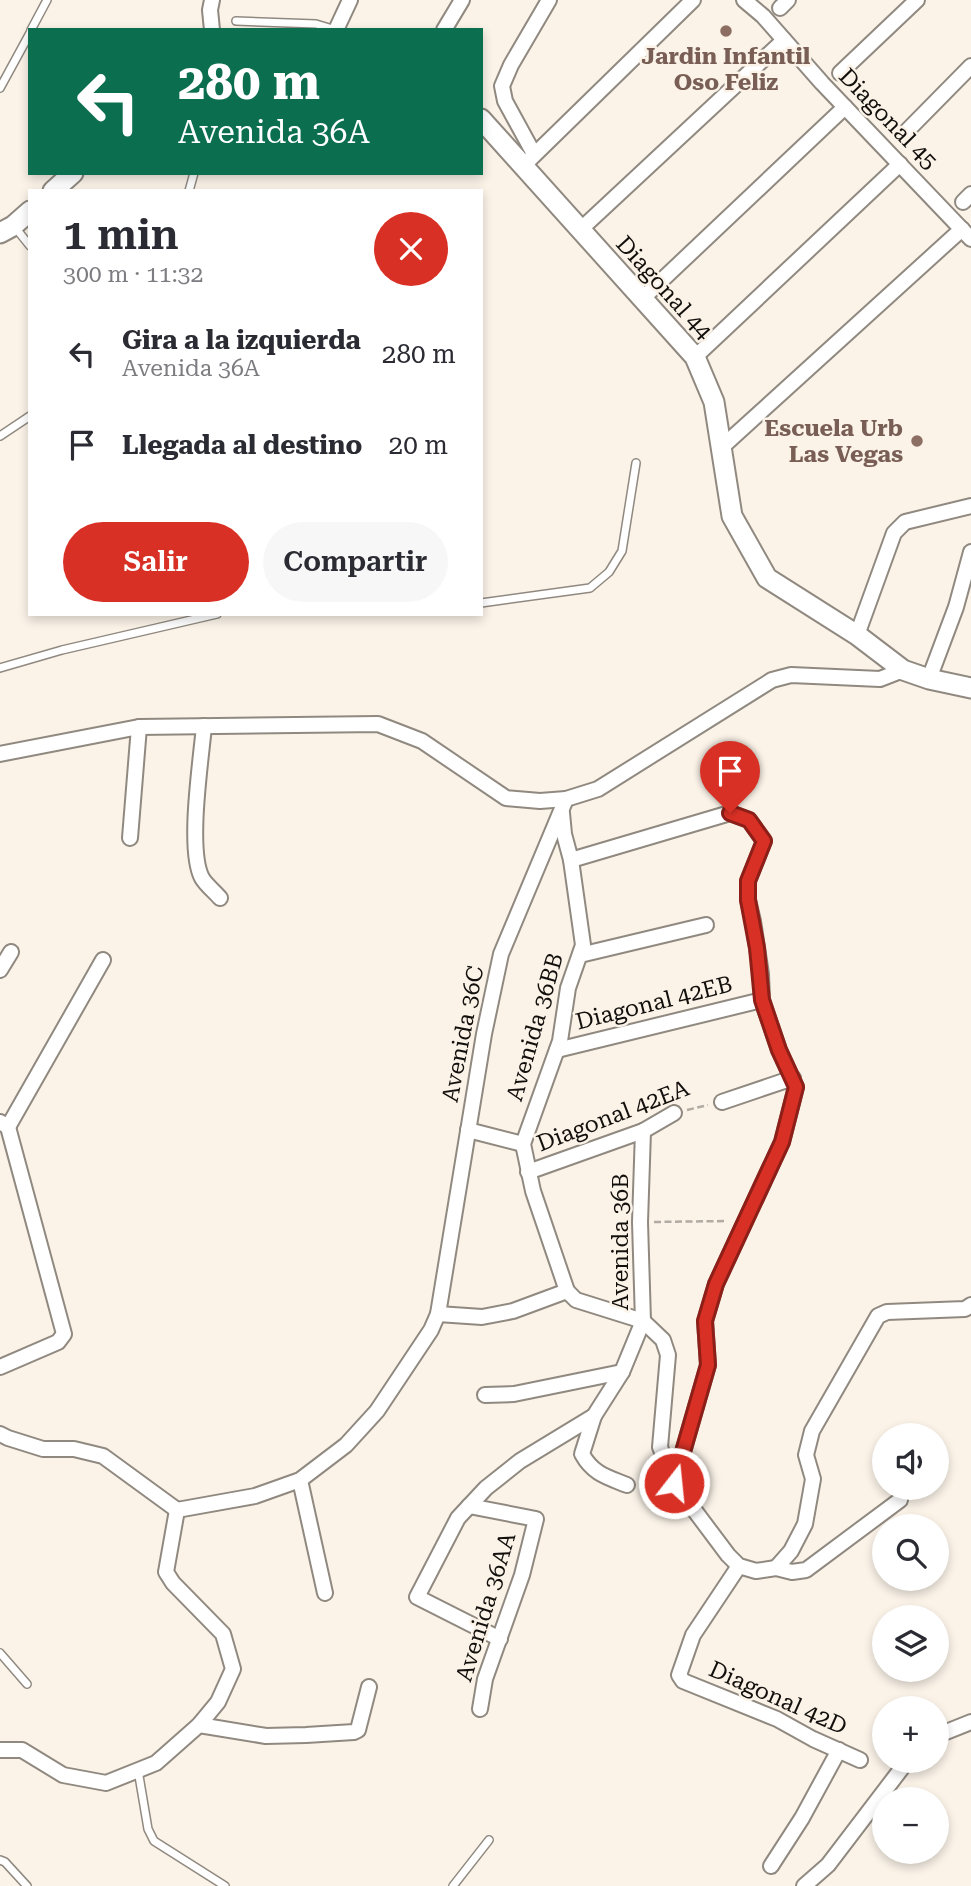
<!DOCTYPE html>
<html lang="es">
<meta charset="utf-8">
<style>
:root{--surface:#fff;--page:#f7f7f7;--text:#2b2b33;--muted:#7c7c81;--accent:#d93025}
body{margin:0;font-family:"Roboto Serif",serif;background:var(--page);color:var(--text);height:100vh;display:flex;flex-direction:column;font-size:26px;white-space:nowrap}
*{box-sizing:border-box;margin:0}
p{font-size:23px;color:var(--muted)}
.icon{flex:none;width:38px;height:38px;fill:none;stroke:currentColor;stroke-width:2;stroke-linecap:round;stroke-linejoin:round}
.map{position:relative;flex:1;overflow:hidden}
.details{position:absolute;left:28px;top:189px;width:455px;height:427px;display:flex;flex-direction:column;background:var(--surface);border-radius:0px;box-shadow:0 4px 10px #0003}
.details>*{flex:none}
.guide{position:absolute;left:28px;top:28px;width:455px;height:147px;border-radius:0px;box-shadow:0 4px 10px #0003;background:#0b6e4f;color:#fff;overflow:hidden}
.buttons{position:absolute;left:872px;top:1423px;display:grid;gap:14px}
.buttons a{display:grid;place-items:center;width:77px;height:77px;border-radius:50%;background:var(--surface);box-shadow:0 4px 10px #0003;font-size:35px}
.pin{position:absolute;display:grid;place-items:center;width:60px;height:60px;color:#fff;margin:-72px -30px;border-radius:50% 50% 50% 0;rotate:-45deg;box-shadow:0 0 7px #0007}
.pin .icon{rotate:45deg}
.me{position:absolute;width:77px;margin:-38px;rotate:16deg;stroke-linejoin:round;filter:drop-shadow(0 0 5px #0008)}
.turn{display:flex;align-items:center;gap:24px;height:147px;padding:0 35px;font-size:32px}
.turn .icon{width:91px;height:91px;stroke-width:2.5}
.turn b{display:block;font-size:49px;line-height:60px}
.round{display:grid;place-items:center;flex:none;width:74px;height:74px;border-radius:37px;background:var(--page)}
.overview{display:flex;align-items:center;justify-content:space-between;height:119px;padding:0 35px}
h1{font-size:42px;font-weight:600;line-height:52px}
.cta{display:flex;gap:14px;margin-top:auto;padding:14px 35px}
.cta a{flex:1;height:80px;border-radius:42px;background:var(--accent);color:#fff;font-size:28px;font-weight:600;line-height:80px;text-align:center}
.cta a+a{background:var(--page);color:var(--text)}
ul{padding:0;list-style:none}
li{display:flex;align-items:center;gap:21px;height:91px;padding:0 35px}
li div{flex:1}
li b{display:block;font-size:26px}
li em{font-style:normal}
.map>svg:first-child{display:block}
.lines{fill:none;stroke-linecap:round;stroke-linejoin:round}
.lane-casing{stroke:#908980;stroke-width:10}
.street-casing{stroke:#908980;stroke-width:18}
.secondary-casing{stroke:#908980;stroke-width:23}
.path{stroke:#b1aba3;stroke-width:2.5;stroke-dasharray:7 3.5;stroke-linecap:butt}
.lane{stroke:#fff;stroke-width:7}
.street{stroke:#fff;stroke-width:14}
.secondary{stroke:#fff;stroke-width:19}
.route-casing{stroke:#8d1f18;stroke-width:18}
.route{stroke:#d93025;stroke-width:12}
.education-dot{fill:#8d6e63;stroke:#fbf3e8;stroke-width:2.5}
.labels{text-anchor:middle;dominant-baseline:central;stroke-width:5;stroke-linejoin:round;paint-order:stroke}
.education-label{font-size:23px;font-weight:bold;fill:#785e54;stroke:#fbf3e8}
.street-label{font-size:23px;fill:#120f0c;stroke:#fbf3e8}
</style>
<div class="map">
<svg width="971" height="1886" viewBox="0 0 971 1886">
<rect width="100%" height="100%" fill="#fbf3e8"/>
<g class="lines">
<defs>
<g id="lane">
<polyline points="236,21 316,24 336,30"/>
<polyline points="31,30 47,0"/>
<polyline points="0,88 30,33"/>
<polyline points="189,191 194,173"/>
<polyline points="14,226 30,246"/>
<polyline points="0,436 30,416"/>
<polyline points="481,603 590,588 609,572 622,551 636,463"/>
<polyline points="0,668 62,650 217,614"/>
<polyline points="0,1653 27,1684"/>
<polyline points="138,1770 148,1829 154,1841 225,1886"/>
<polyline points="0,1860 5,1862 27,1886"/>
<polyline points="453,1886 489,1840"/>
</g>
<g id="street">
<polyline points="212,0 210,10 212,30"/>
<polyline points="744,0 763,16 822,83 971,239"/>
<polyline points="780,8 788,0"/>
<polyline points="336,30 350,0"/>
<polyline points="444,30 462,0"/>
<polyline points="840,73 917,0"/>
<polyline points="903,135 971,66"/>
<polyline points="534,154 505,101 502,86 511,65 549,0"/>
<polyline points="523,166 693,0"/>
<polyline points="963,202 971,194"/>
<polyline points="580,230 784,40"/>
<polyline points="642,299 845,107"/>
<polyline points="695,357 900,164"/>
<polyline points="722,447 962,229"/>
<polyline points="857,635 894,533 905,522 971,506"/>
<polyline points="929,679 956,607 971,552"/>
<path d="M204,726C201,760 187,850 202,878C206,885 215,892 220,898"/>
<polyline points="0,754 139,727 378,724 422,741 506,798 540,801 566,799"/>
<polyline points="562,813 564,834 571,860 583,945 568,988 560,1041 523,1144 533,1191 567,1291"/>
<polyline points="130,838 139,727"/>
<polyline points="571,860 730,813 749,820 764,841 748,881 748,900 753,921 761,974 762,1000 779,1050 796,1087 782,1142 716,1284 705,1321 708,1365 674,1483"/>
<polyline points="580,955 706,925"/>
<polyline points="0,970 11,952"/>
<polyline points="557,1050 762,1000"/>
<polyline points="722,1102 793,1078"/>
<polyline points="0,1122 8,1127 64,1334 58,1342 0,1367"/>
<polyline points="8,1127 103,960"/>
<polyline points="468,1130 523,1144"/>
<polyline points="528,1172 643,1131 674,1113"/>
<polyline points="438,1314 482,1317 513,1311 567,1291 576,1300 643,1321 663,1340 668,1355 660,1447 674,1483 728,1555 739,1566 756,1571 776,1568 792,1572 806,1570 900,1500"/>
<polyline points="485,1395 514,1394 622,1372"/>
<path d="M594,1416L582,1454C593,1474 607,1477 627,1485"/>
<polyline points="0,1434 8,1438 43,1449 74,1449 103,1456 177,1510"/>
<polyline points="300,1480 325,1593"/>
<polyline points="469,1506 536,1519 522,1575 485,1679 480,1709"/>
<polyline points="177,1510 255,1496 300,1480 346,1445 377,1411 431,1330 438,1314 484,1034 501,954 566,799 598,789 772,680 791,675 880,679 903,670"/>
<polyline points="739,1566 693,1635 679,1675 683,1681 777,1719 813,1739 860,1760"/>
<polyline points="776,1568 791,1551 805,1524 813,1479 806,1455 812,1431 878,1316 887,1312 965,1309 971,1305"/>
<polyline points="500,1639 417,1597 458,1518 486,1488 520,1461 594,1416 622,1372 643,1321 640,1222 643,1131"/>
<polyline points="199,1725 266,1736 306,1735 354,1732 358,1730 359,1726 369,1687"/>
<polyline points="936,1736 971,1722"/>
<polyline points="0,1750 22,1750 63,1775 106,1783 156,1763 199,1725 218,1702 233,1669 223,1634 173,1583 166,1572 177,1510"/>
<polyline points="771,1866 802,1818 839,1750"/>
<polyline points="804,1886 828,1865 908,1760"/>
</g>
<g id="secondary">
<polyline points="481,119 695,357 714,402 732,516 767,578 857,635 903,670 929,679 971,688"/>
<polyline points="53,191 73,173"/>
<polyline points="0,233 13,226 30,211"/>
</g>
</defs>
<use href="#lane" class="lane-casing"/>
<use href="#street" class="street-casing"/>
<use href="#secondary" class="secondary-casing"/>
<g class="path">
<polyline points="687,1110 708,1105"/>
<polyline points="654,1222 727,1221"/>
</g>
<use href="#lane" class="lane"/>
<use href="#street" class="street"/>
<use href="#secondary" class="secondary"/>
</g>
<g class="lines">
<defs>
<polyline id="route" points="674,1483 708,1365 705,1321 716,1284 782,1142 796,1087 779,1050 762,1000 757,948 748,900 748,881 764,841 749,820 730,813"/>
</defs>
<use href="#route" class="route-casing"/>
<use href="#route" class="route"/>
</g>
<g class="education-dot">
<circle cx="726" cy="31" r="7"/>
<circle cx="917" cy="441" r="7"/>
</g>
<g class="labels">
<g class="education-label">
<text x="726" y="56">Jardin Infantil<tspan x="726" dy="26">Oso Feliz</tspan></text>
<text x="903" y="428" text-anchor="end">Escuela Urb<tspan x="903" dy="26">Las Vegas</tspan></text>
</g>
<g class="street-label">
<text transform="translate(888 119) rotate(46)">Diagonal 45</text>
<text transform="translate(664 288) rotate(48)">Diagonal 44</text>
<text transform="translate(654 1003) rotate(-14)">Diagonal 42EB</text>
<text transform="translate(535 1027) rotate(-74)">Avenida 36BB</text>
<text transform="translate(463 1034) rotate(-79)">Avenida 36C</text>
<text transform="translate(613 1116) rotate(-21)">Diagonal 42EA</text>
<text transform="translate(620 1242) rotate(-90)">Avenida 36B</text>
<text transform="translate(486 1607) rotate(-73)">Avenida 36AA</text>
<text transform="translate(778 1698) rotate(24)">Diagonal 42D</text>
</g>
</g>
</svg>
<div class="buttons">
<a><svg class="icon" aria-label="sound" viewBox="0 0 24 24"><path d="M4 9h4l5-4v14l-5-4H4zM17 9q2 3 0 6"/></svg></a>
<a><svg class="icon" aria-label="search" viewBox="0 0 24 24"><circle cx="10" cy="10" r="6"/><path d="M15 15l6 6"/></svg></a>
<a><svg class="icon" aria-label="layers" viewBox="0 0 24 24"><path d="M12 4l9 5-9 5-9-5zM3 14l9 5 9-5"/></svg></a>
<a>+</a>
<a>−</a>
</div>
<div class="pin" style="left:730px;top:813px;background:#d93025"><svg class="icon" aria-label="arrive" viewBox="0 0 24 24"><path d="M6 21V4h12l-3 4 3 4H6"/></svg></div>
<svg class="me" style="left:674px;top:1483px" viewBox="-20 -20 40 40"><circle r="17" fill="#d93025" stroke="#fff" stroke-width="3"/><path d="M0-11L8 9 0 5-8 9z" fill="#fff"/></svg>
<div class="guide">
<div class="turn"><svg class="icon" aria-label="left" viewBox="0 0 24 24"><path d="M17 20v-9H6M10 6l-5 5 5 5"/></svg><div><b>280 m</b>Avenida 36A</div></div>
</div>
<section class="details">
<div class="overview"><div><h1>1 min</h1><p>300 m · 11:32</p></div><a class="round" style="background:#d93025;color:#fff"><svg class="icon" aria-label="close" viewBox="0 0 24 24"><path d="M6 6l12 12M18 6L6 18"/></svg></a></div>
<ul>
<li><svg class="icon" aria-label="left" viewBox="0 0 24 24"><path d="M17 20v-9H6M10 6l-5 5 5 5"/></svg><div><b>Gira a la izquierda</b><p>Avenida 36A</p></div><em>280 m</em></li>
<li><svg class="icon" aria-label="arrive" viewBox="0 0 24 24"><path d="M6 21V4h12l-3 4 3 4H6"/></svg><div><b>Llegada al destino</b></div><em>20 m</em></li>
</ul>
<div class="cta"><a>Salir</a><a>Compartir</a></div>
</section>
</div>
